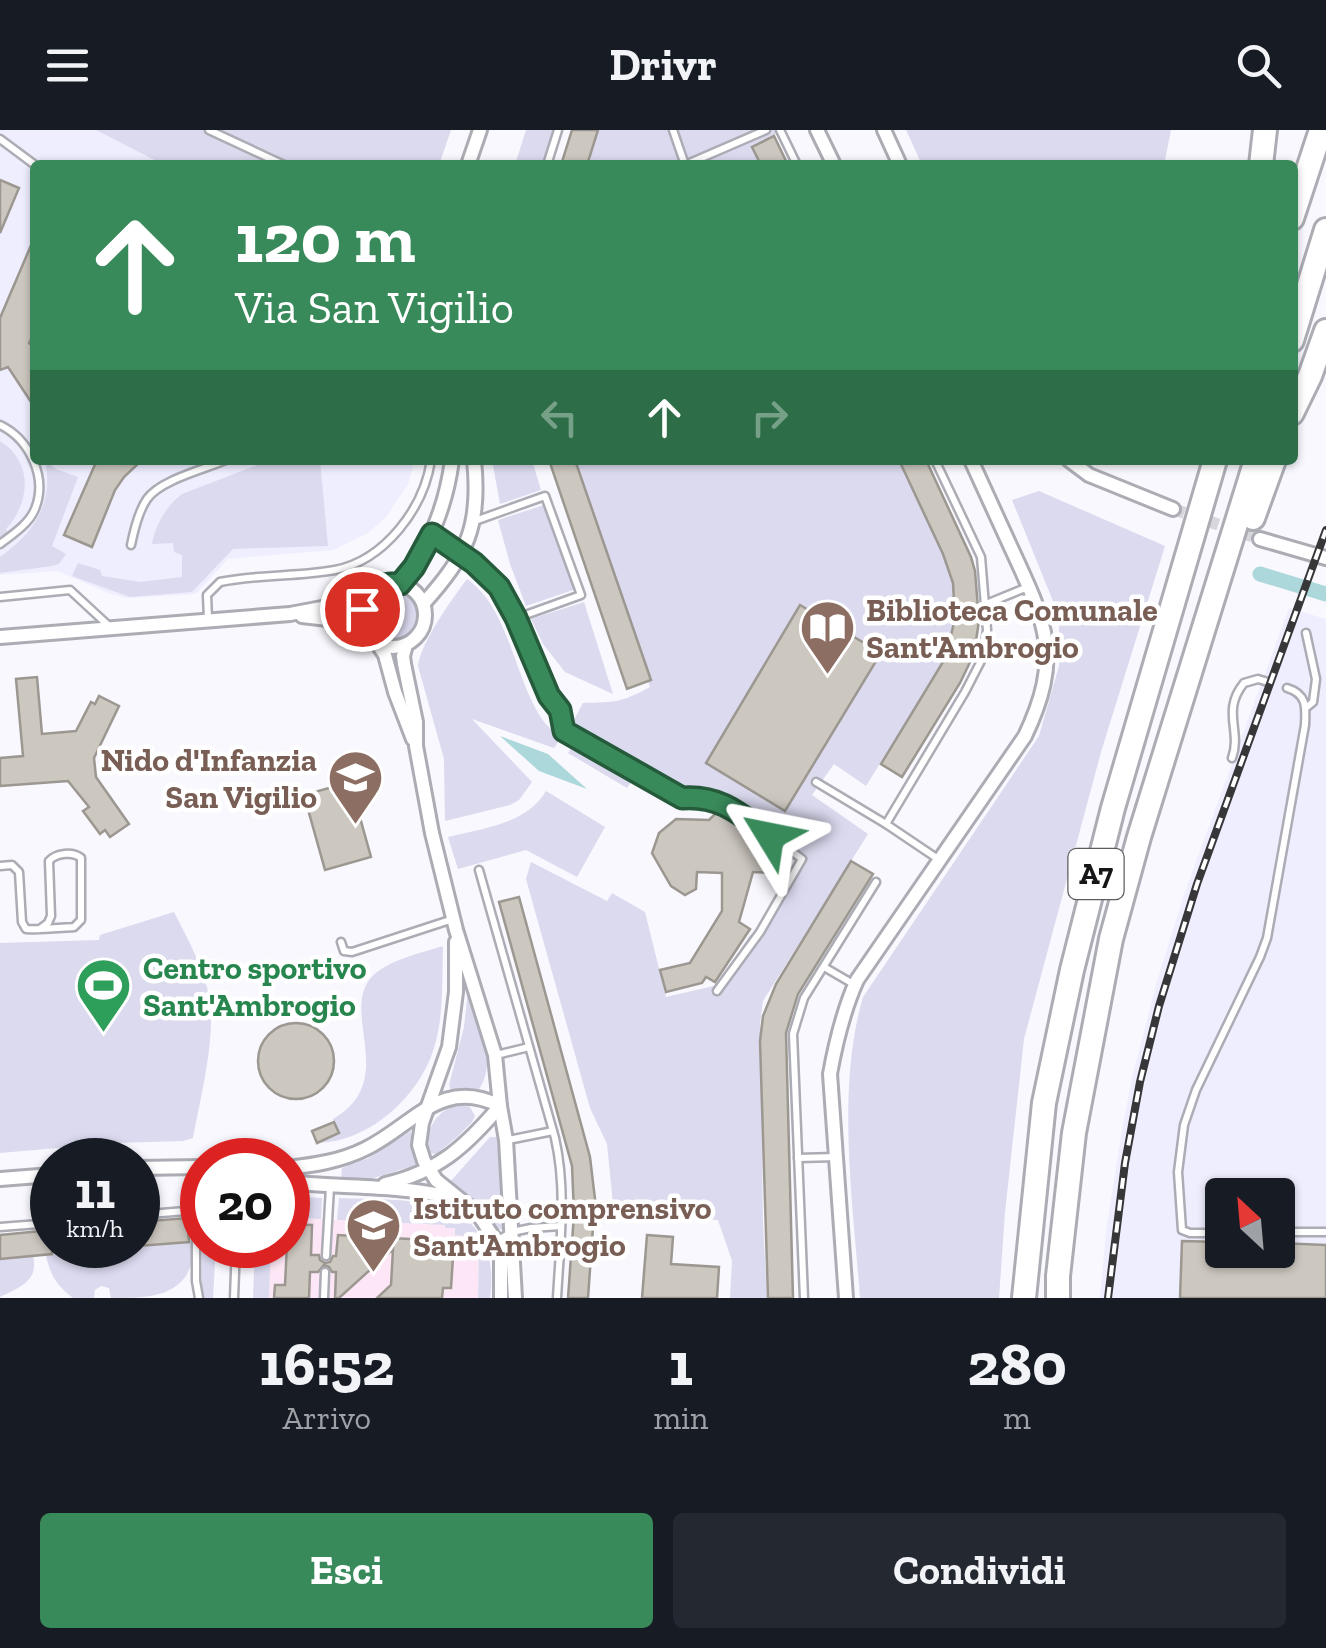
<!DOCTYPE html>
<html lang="it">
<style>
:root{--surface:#171b24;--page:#242831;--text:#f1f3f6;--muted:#9ea1a6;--accent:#398a5b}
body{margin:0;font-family:"Zilla Slab",serif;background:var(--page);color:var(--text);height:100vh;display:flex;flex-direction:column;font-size:38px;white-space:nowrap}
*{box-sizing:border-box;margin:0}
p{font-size:32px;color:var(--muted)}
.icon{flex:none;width:55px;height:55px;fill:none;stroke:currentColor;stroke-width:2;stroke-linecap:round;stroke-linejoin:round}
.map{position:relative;height:1168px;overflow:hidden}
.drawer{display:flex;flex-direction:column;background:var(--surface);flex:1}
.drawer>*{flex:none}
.banner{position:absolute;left:30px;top:30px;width:1268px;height:305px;border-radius:10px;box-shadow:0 2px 8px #0004;background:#398a5b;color:#fff;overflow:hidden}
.needle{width:65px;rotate:334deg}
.tools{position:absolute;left:1205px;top:1048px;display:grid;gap:20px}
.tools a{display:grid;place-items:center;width:90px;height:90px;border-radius:10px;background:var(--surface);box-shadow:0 2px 8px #0004;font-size:50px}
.speed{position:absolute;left:30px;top:1008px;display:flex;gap:20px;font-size:50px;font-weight:700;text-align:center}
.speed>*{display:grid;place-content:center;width:130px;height:130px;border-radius:50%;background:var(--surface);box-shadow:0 2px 8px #0004;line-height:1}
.speed small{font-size:25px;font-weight:400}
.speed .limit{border:15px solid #d22;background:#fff;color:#111}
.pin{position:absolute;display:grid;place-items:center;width:85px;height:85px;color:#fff;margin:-42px;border:5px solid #fff;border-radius:50%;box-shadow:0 2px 10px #0007}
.me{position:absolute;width:110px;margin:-55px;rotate:305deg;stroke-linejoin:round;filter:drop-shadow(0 0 8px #0008)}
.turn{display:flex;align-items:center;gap:35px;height:210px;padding:0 40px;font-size:45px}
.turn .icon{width:130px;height:130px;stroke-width:2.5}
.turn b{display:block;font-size:70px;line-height:85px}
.lanes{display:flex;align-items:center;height:95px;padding:0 40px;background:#0003;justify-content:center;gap:50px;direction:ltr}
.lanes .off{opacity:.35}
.eta{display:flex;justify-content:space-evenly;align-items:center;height:170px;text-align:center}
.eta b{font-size:60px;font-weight:800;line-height:70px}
.cta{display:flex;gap:20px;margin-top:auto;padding:20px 40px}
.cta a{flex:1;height:115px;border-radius:10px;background:var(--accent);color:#fff;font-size:40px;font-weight:800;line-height:115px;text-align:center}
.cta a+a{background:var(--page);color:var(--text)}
header{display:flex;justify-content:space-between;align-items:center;height:130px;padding:0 40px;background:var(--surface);font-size:45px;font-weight:800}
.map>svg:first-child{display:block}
.built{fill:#efeeff;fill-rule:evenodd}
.education{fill:#fde7f6}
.green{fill:#dbdaef}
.water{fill:#add8db}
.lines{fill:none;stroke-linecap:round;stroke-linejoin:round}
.canal{stroke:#add8db;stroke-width:15}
.building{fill:#ccc7bf;stroke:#9c9790;stroke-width:2.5}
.minor-tunnel{stroke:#d6d6dc;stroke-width:12;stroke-dasharray:12 6;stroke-linecap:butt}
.service-casing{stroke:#acacb5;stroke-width:11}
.minor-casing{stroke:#acacb5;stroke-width:18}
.motorway-casing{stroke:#acacb5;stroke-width:28}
.service{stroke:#fff;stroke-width:6}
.minor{stroke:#fff;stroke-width:12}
.motorway{stroke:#fff;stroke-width:22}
.rail-casing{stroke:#37373a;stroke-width:8}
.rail{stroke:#fff;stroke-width:4;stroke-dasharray:11;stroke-linecap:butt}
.route-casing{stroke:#255a3b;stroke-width:25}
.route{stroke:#398a5b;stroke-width:18}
.labels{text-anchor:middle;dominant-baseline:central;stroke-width:9;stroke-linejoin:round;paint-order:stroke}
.shield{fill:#fff;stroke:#5c5c5e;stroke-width:2.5}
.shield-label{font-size:30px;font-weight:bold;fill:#161619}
.education-label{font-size:32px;font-weight:bold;fill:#785e54;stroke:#fff;text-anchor:start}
.leisure-label{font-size:32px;font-weight:bold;fill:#27864d;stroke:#fff;text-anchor:start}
</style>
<header><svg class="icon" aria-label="menu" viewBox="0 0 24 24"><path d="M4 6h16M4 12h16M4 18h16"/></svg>Drivr<svg class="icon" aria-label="search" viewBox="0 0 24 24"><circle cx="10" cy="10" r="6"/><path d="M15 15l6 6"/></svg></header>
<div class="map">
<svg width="1326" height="1168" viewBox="0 0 1326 1168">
<rect width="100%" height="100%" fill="#f8f8fe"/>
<g class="built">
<polygon points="0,0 96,0 164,35 35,35 35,330 415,330 408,354 386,387 368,403 333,420 228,429 196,464 127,468 111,464 57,441 0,445"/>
<path d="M1289,478L1326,489V1168H1100L1106,1101L1122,1000L1132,948L1157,851L1186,759ZM1222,1065H1278V1120H1222Z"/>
</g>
<polygon class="education" points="288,1088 446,1095 455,1098 479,1122 478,1168 269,1168 271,1115 288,1115"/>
<g class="green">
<polygon points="96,0 451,0 439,35 164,35"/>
<polygon points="526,0 558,0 547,35 515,35"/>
<polygon points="597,0 778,0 774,6 752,17 761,35 586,35"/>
<polygon points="906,0 1171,0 1164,35 922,35"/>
<path d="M0,311C33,331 31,372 6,399L8,404L0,408Z"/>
<path d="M45,330L56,339L78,347L52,416L66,424L59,434L52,436L0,443V427C35,402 54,373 45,330Z"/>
<path d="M270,330H320L328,416L233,419L192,462L130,467L72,446L78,433L100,440L102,446L140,452L182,447V425L174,422L173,413L152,414C155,395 167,375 182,364Z"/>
<polygon points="492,330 532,330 541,360 500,374"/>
<path d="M572,330H899L943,424L953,453L955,488L946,527L866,656L834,634L812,665L868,704L763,871L760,893L763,1093L767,1168H730L732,1131L718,1090L614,1084L607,1014L590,978L526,749L531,732L607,771L612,763L645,782L666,867L718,855L750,805L755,808L802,729L725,674L682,668L567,603L583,573C616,572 621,573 650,557Z"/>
<path d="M1039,361L1165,416L1101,622L1024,909L1005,1082L999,1168H860C853,1073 836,959 863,867L1039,606L1059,536V486L1012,370Z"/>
<polygon points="547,374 579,458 526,476 510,434 498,390"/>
<path d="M467,449C508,477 514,545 540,586C545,595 554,601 561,608L554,618L472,589L532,652L519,670L510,675L445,691L444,629L418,536C421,512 452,469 467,449Z"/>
<circle cx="393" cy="485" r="27"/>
<polygon points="584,472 613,564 565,542 543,514 531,489"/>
<polygon points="576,611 634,647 627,658 568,623"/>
<path d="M546,661L605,697L577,747L526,720L458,739L448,707C482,698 526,695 546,661Z"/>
<path d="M174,782C190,814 210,848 211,884C212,923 200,970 193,1008L183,1011L115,1013L0,1023V813L99,810L100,805Z"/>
<path d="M443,816C442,849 444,886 434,918C419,967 369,1012 317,1013L339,1003L333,989C403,949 333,876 377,842C395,828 422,823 443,816Z"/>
<path d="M470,858C479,890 499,931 478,961L451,960L449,955L464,897L468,860Z"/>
<path d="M458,974L470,977L475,986L472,992L456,1008L436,1024L430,1023C423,1001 436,981 458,974Z"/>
<polygon points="411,1001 416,1035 367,1050 341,1049 342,1038 369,1028"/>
<polygon points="490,1007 497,1007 504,1100 499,1099 491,1087 450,1052"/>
<polygon points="288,1066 322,1068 321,1089 288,1088"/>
<path d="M339,1068C412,1071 503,1062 490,1168H478L479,1122H474V1116L464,1115V1106L455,1105V1098H445V1095L337,1090Z"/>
<polygon points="202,1099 202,1115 216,1115 213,1168 202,1168"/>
<path d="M189,1112L193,1113C195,1126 192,1134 186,1146C170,1168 142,1168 111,1168L109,1158L101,1156L95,1160L94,1168H73C57,1156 50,1145 46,1125Z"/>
<polygon points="255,1115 271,1115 269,1168 253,1168"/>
<path d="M33,1126C39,1151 20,1157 0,1167V1129Z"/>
</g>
<polygon class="water" points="500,606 548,624 587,659 539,641"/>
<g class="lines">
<polyline class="canal" points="1260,444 1326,464"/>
</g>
<g class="building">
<polygon points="572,0 598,0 587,35 561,35"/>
<polygon points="774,6 788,35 761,35 752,17"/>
<polygon points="0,50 19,58 0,103"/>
<polygon points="35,106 35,202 29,213 35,219 35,278 8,237 0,240 0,188"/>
<polygon points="97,330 142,330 124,347 115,360 92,417 64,405"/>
<polygon points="549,330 575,330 651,550 627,559"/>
<polygon points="899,330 926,330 971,427 975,441 979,491 974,524 960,553 902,647 881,634 946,527 955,488 953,453 943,424"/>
<polygon points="800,475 881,523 785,681 706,633"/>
<polygon points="37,547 42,604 76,601 91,572 95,574 99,566 119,576 94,628 96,647 129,694 110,707 105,700 100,704 83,681 89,677 68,651 0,656 0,628 23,626 16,549"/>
<polygon points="350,652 371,727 325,740 304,665"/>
<polygon points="717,682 726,684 736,693 742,693 746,700 753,700 763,708 760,721 777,732 774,743 753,742 739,792 750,799 715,852 706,847 702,853 666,862 660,840 690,833 722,781 722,743 697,742 696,759 685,765 671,756 652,723 659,703 676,689 709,690"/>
<polygon points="851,731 873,744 798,864 786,903 793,1168 768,1168 760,911 763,886 776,854"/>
<polygon points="519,767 590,1027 595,1069 588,1168 568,1168 574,1084 572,1036 499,772"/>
<circle cx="296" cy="931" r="38"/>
<polygon points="334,992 339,1003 317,1013 312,1001"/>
<polygon points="187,1088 189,1112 138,1116 138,1092"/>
<polygon points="288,1094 312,1095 311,1125 319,1125 320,1130 325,1133 330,1132 333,1126 336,1126 338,1105 445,1111 445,1126 453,1127 451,1158 443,1158 442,1168 377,1168 391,1155 393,1119 339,1168 335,1168 336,1142 332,1142 329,1137 324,1135 318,1142 310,1142 309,1168 274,1168 275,1155 285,1155"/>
<polygon points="52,1100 52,1124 0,1129 0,1105"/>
<polygon points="647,1105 673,1107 671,1134 719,1137 717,1168 642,1168"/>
<polygon points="1182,1111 1222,1112 1222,1120 1278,1120 1278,1113 1326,1115 1326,1168 1180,1168"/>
</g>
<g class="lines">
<polyline class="minor-tunnel" points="1173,379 1260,409"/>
<defs>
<g id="service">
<polyline points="209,0 284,35"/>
<polyline points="673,0 685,35 766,0"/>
<polyline points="780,0 797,35"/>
<polyline points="0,9 35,35"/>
<polyline points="547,35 558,0"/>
<path d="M0,295C29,309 48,347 35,379C29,394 12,405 0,414"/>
<polyline points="475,391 545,366 581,465 517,488"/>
<path d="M131,415C134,400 138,382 147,369C160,350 205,339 226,330"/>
<polyline points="0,467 70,460 110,497"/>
<polyline points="986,474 1028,457"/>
<path d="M208,489L207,465L220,452C258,444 297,447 335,440C385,430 424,378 431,330"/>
<polyline points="1306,503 1316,549 1313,572 1307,577"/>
<path d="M560,582L564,601L567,603L682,668C729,664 766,703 802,729L760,802L717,861"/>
<path d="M1232,628C1242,601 1221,581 1244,553L1258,549L1268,552"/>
<polyline points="816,652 886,694 938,729"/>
<polyline points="886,694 965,562 983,527 987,500 981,427 935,330"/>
<path d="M0,736L12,735L19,742L22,792L26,799C41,800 58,798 74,797L81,790V728C73,721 56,723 49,731L51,786L48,793L40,799"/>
<path d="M479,740L555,1008C567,1061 560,1114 557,1168"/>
<polyline points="341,812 344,821 352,822 453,789"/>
<polyline points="824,837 855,855"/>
<polyline points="496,925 529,917"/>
<polyline points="508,1010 553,1001"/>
<polyline points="798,1028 836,1027"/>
<polyline points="196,1039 196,1151 199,1168"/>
<polyline points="138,1085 197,1080"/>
<polyline points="0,1097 52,1093"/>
<polyline points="1278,1102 1326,1102"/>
<path d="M1222,1103H1190L1182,1100L1178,1042L1184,995L1196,960L1260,827L1267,808L1305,595C1306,577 1307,564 1287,558"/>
<polyline points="496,1111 512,1102 531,1098 561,1096"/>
<polyline points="326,1126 330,1057"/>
<polyline points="234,1168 236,1115"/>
<polyline points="324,1168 325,1142"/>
<polyline points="804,1168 793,904 804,868 876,752"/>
</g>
<g id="minor">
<polyline points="817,0 834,35"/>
<polyline points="884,0 900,35"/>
<polyline points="468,35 480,0"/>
<polyline points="1069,330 1089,345 1173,379"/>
<path d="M432,404C455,421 484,436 500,459C526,497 533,544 560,580"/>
<polyline points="1260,409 1326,428"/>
<circle cx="393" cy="485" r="32"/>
<path d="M400,453C430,417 446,376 452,330"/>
<path d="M424,473C467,425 481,396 474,330"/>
<polyline points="302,486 362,493"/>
<polyline points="0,507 290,484 364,470"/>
<polyline points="377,513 385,525 395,562 413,609"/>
<polyline points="406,515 403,526 404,534 416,592 416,616 432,703 456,800 495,925 500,976 506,1010 515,1168"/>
<polyline points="456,812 456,862 449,917 422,993 419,1015 424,1031 436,1050 478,1084 496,1111 501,1128 501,1168"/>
<polyline points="138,1038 202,1037"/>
<path d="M288,1038C314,1035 341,1031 365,1019C413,996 441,946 500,976"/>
<polyline points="0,1049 52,1045"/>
<path d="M288,1052C324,1056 361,1056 397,1059C415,1061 434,1062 451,1068"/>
<path d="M385,1054C438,1042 466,1016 500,976"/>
<path d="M846,1168L830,944C836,911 843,881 857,850L1025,606C1062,528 1047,495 1013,422C999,391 985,361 971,330"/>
</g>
<g id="motorway">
<polyline points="1261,35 1265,0"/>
<polyline points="1292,88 1321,0"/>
<polyline points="1292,210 1326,100"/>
<polyline points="1292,283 1310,246 1326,201"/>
<polyline points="1253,388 1274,330"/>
<polyline points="1024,1168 1044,973 1072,840 1113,678 1215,330"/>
<polyline points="1058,1168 1058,1146 1074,1003 1111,809 1139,707 1256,330"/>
</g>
</defs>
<use href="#service" class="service-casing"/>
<use href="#minor" class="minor-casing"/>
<use href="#motorway" class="motorway-casing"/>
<use href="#service" class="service"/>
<use href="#minor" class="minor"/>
<use href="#motorway" class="motorway"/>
<defs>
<polyline id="rail" points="1108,1168 1125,1033 1140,952 1159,876 1197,754 1326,400"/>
</defs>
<use href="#rail" class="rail-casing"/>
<use href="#rail" class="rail"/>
</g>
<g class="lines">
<defs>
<path id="route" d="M362,479C368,461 380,452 400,454L414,437L432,404L474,433L499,457L516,488L549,566L560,580L564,601L682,668C721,665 741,685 770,706"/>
</defs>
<use href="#route" class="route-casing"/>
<use href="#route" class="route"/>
</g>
<defs>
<symbol id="library-pin" viewBox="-11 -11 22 30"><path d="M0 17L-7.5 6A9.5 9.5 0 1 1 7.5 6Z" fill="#8d6e63" stroke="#fff"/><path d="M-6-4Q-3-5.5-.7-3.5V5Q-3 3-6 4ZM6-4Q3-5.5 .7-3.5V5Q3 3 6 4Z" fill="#fff"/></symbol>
<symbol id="school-pin" viewBox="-11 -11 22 30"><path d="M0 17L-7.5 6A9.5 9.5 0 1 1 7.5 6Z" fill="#8d6e63" stroke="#fff"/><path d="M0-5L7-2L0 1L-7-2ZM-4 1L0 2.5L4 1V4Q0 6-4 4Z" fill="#fff"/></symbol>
<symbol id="stadium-pin" viewBox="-11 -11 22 30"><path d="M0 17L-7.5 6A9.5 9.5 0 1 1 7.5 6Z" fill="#2e9e5b" stroke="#fff"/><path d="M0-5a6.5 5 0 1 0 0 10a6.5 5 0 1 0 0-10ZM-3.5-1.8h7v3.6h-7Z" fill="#fff"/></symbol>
</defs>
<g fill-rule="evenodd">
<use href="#library-pin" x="796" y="466" width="63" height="86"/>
<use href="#school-pin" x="324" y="616" width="63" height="86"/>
<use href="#stadium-pin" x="72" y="824" width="63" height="86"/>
<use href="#school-pin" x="342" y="1064" width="63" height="86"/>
</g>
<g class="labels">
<rect class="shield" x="1068.5" y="719" width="55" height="50" rx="8"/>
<g class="shield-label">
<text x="1096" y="744">A7</text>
</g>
<g class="education-label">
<text x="866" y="480">Biblioteca Comunale<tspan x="866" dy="37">Sant'Ambrogio</tspan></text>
<text x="317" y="630" text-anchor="end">Nido d'Infanzia<tspan x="317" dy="37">San Vigilio</tspan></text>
<text x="413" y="1078">Istituto comprensivo<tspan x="413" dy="37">Sant'Ambrogio</tspan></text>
</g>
<g class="leisure-label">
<text x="143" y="838">Centro sportivo<tspan x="143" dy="37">Sant'Ambrogio</tspan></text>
</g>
</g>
</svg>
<div class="tools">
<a><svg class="needle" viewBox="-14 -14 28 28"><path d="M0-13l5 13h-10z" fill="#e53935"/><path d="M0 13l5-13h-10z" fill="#9ea1a6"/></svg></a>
</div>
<div class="speed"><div>11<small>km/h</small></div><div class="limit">20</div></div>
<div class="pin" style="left:362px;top:479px;background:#d93025"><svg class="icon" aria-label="arrive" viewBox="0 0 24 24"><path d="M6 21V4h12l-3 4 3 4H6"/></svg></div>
<svg class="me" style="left:770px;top:706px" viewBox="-20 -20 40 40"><path d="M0-17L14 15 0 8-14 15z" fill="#398a5b" stroke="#fff" stroke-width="4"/></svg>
<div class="banner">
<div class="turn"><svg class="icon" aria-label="ahead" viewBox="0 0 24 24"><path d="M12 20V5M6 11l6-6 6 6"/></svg><div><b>120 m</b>Via San Vigilio</div></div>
<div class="lanes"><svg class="icon off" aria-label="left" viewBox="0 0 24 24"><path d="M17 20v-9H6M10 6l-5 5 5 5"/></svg><svg class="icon" aria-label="ahead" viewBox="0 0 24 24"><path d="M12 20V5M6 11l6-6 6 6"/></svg><svg class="icon off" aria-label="right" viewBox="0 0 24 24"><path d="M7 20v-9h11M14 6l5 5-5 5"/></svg></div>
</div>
</div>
<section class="drawer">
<div class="eta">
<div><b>16:52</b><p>Arrivo</p></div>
<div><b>1</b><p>min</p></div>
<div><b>280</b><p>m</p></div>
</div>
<div class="cta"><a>Esci</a><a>Condividi</a></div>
</section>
